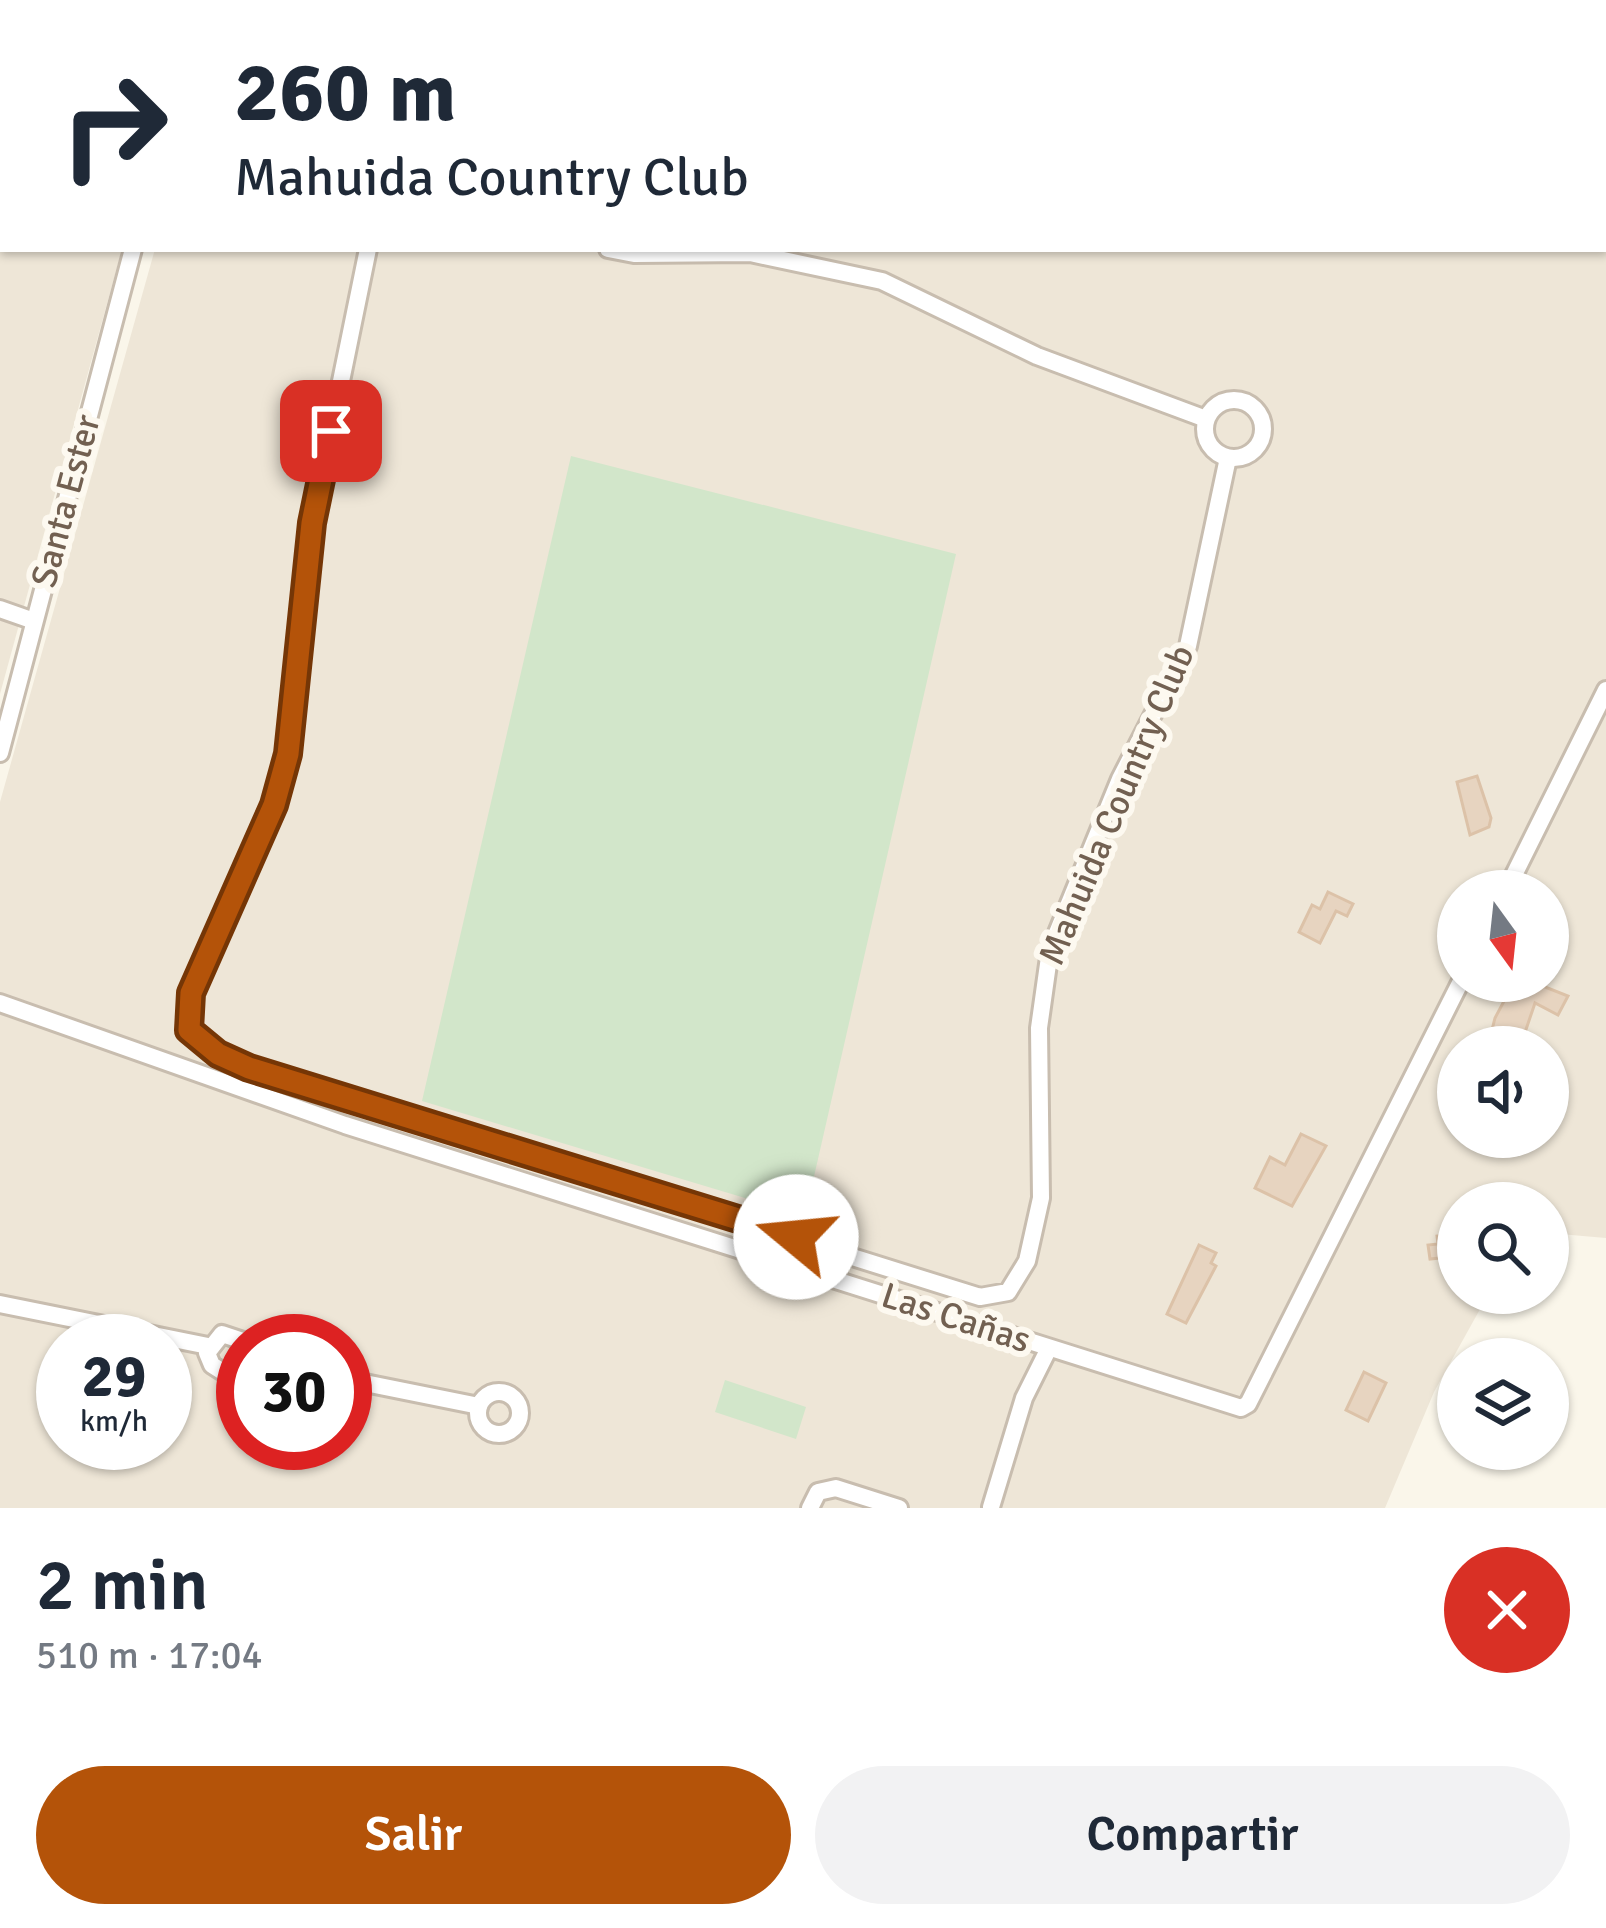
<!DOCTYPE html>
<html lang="es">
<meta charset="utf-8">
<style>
:root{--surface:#fff;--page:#f2f2f3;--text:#1f2937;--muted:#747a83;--accent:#b45309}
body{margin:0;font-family:Signika,sans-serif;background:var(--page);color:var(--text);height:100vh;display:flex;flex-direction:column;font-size:45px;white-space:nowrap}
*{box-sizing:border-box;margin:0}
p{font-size:39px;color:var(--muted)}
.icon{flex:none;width:66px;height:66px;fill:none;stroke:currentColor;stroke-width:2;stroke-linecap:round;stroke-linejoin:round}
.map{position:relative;height:1508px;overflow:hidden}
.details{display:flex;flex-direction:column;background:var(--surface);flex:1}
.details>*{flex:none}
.hud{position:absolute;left:0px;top:0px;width:1608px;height:252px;box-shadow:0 3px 9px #0004;background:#fff;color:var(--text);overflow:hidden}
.needle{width:78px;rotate:165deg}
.buttons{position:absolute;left:1437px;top:870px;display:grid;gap:24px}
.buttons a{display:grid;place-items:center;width:132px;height:132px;border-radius:50%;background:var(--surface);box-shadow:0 3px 9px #0004;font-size:60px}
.speed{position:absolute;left:36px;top:1314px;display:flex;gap:24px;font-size:60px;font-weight:700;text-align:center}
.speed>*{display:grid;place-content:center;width:156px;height:156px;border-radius:50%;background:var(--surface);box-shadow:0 3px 9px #0004;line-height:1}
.speed small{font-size:30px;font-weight:400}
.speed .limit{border:18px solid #d22;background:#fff;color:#111}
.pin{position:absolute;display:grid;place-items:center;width:102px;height:102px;color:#fff;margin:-51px;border-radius:24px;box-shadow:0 6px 18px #0006}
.me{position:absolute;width:132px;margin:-66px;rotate:287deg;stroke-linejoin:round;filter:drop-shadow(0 0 9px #0008)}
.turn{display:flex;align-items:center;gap:42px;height:252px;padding:0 36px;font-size:54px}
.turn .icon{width:156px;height:156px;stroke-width:2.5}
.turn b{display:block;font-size:84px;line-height:102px}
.round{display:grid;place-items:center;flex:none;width:126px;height:126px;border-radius:63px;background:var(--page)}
.summary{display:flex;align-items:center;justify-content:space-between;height:204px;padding:0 36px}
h1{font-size:72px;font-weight:600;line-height:90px}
.button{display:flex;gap:24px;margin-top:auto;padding:24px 36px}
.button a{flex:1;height:138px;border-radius:72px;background:var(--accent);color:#fff;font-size:48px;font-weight:600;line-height:138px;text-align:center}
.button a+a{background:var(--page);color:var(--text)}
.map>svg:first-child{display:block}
.residential{fill:#eee6d7;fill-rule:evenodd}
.green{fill:#d2e6ca}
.building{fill:#e7d4c0;stroke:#dcc2a8;stroke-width:3}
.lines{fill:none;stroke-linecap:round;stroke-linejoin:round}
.minor-casing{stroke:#c8bdaf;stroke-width:22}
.minor{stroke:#fff;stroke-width:16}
.route-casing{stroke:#753606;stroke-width:30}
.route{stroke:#b45309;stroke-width:21}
.labels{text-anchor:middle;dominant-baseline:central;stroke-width:12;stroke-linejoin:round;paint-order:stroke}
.street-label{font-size:36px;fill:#726051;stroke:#fdf9f0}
</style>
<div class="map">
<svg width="1606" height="1508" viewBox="0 0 1606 1508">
<rect width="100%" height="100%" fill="#faf6ea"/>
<g class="residential">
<polygon points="0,0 185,0 3,3 3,249 122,249 0,694"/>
<polygon points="219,0 671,0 677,3 218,3"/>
<path d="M941,0H1606V1238L1548,1233V1203H1458V1293H1489L1434,1392L1385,1508H0V802L155,249H1605V3ZM1458,891H1548V981H1458ZM1458,1047H1548V1137H1458ZM63,1341H165V1443H63ZM243,1341H345V1443H243Z"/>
</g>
<g class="green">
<polygon points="571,456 956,554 805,1216 422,1101"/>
<polygon points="725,1380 806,1407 796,1439 715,1412"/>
</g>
<g class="building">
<polygon points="1477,776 1491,818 1489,827 1470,835 1457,782"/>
<polygon points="1328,892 1353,904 1347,916 1336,911 1320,943 1299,932 1312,905 1320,909"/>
<polygon points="1530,981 1568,996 1558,1015 1535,1003 1520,1047 1503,1047 1508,1038 1492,1030 1495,1018 1511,988 1523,994"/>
<polygon points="1301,1134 1326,1146 1292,1206 1255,1188 1270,1157 1285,1165"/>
<polygon points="1458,1234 1458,1256 1430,1259 1428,1245 1438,1244 1437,1236"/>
<polygon points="1199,1245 1216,1253 1211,1263 1216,1266 1186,1323 1167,1314"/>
<polygon points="1364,1372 1386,1383 1368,1421 1346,1410"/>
</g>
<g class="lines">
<defs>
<g id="minor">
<polyline points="1095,0 1110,0"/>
<polyline points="1134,0 1140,3"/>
<polyline points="197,3 198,0"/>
<polyline points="1390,3 1392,0"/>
<polyline points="0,13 3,0"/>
<polyline points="0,64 3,67"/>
<polyline points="0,102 3,100"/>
<polyline points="1605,151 1606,149"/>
<polyline points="368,249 312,523 288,754 274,805 191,993 189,1030 218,1055 249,1068 980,1297 1008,1292 1027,1261 1041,1198 1039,1028 1050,950 1120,779 1188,646 1228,458"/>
<polyline points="608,249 634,254 750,253 882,281 1037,356 1206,419"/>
<circle cx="1234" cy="429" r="29"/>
<polyline points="0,609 34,621"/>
<polyline points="0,753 133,249"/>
<polyline points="1506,891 1606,690"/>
<polyline points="0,1003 345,1125 1241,1408 1248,1404 1461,981"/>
<polyline points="0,1304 208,1346"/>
<polyline points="243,1341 222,1334 207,1353 212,1365 223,1372 243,1363"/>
<polyline points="345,1379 479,1406"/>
<circle cx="499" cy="1413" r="21"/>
<polyline points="991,1507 1024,1398 1049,1348"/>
<polyline points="810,1508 818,1492 836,1488 899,1508"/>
</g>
</defs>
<use href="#minor" class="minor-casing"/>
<use href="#minor" class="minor"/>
</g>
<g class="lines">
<defs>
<polyline id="route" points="331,431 312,523 288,754 274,805 191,993 189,1030 218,1054 249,1068 796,1237"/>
</defs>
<use href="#route" class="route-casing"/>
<use href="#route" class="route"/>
</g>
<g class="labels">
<g class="street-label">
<text transform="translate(66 501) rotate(-75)">Santa Ester</text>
<text transform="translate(1117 805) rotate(-67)">Mahuida Country Club</text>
<text transform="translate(956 1318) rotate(18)">Las Cañas</text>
</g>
</g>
</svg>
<div class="buttons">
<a><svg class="needle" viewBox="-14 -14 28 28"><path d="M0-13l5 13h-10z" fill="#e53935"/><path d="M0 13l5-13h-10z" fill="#747a83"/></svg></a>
<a><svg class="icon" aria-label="sound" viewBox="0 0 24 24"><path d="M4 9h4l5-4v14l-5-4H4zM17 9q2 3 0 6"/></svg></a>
<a><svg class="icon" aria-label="search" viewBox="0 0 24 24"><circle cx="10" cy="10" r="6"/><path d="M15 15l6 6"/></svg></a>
<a><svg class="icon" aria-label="layers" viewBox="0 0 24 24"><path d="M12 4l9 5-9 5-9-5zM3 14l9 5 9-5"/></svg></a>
</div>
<div class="speed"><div>29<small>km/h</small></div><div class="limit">30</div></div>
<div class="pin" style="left:331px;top:431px;background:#d93025"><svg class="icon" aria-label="arrive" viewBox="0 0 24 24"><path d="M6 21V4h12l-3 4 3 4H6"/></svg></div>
<svg class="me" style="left:796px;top:1237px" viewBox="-20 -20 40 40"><circle r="19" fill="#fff"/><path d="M0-13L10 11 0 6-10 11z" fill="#b45309"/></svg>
<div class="hud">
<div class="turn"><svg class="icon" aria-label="right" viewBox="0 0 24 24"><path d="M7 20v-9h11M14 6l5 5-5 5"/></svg><div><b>260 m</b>Mahuida Country Club</div></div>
</div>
</div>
<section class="details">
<div class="summary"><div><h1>2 min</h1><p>510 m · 17:04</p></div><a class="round" style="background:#d93025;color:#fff"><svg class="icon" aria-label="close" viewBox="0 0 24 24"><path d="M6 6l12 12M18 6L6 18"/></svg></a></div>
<div class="button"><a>Salir</a><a>Compartir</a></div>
</section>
